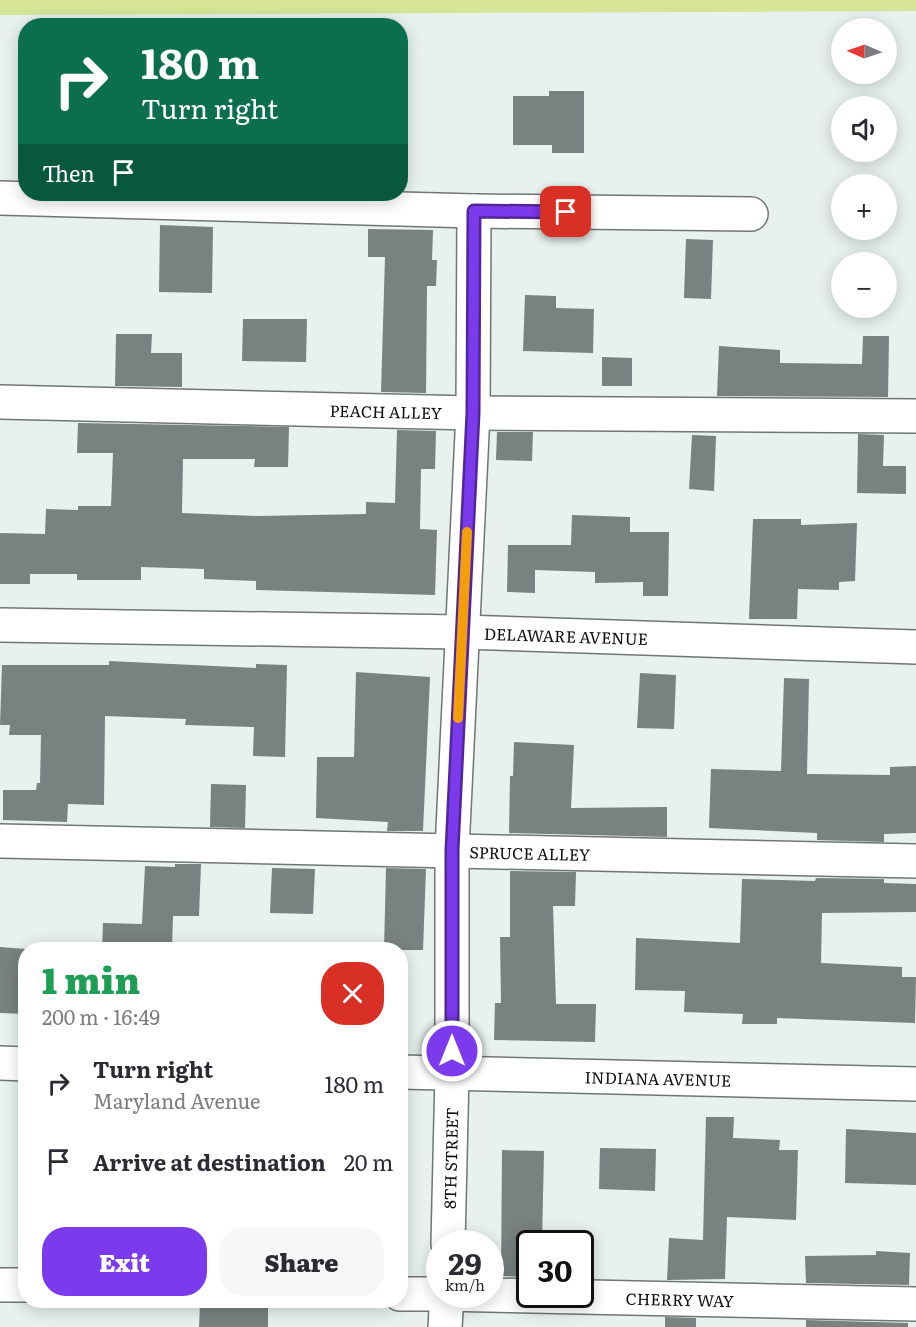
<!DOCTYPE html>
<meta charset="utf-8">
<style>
:root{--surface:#fff;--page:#f7f7f7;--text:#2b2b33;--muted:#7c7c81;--accent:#7c3aed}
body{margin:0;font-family:Literata,serif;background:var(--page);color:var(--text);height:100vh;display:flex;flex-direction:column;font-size:22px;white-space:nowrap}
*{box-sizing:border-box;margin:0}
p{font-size:20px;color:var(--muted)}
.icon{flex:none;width:33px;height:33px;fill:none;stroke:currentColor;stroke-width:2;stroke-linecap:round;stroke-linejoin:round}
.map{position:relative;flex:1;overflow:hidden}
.drawer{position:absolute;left:18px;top:942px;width:390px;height:366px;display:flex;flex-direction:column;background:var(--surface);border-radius:24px;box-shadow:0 3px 15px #0003}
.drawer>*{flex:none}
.top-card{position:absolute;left:18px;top:18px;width:390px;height:183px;border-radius:24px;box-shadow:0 3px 15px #0003;background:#0b6e4f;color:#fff;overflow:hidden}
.needle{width:39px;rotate:272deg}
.buttons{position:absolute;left:831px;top:18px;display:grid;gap:12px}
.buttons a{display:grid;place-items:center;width:66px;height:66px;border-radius:50%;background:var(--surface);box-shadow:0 3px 15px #0003;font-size:30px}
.speed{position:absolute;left:426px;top:1230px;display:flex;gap:12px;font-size:30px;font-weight:700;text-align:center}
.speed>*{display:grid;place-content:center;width:78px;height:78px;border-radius:50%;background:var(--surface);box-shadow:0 3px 15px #0003;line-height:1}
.speed small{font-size:15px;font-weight:400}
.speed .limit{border:3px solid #111;border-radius:9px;background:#fff;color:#111}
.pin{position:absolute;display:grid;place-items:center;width:51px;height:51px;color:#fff;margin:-26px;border-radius:12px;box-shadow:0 3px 9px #0006}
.me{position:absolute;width:66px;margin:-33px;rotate:0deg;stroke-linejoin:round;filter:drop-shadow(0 0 4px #0008)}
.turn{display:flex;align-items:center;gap:21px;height:126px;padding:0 24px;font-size:27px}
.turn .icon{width:78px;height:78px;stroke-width:2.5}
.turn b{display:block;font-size:42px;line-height:51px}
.then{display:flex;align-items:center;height:57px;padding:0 24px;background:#0003;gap:12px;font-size:22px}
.round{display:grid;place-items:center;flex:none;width:63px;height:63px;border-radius:24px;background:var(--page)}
.summary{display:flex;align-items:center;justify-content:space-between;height:102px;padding:0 24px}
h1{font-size:36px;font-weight:800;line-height:45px;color:#1e9e55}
.action{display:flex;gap:12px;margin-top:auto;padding:12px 24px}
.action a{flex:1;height:69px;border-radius:24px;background:var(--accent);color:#fff;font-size:24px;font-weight:800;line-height:69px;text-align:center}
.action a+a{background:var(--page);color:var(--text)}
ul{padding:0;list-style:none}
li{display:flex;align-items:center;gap:18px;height:78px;padding:0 24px}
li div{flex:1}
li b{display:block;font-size:22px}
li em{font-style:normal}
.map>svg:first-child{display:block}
.green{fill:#d5e497}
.building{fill:#798181}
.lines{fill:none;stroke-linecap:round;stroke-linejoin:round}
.minor-casing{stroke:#6f7773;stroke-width:36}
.minor{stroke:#fff;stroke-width:33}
.route-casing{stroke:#51269a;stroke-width:15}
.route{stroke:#7c3aed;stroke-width:10}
.slow{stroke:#f59e0b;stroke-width:10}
.labels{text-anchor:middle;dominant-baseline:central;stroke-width:4.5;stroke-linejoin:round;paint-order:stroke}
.street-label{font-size:16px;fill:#0b0e0d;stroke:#e8f1ed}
</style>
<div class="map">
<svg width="916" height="1327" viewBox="0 0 916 1327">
<rect width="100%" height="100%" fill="#e8f1ed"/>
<polygon class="green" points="0,0 916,0 916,11 0,15"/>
<g class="building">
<polygon points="549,91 584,91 584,153 552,153 552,145 513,145 513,96 549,96"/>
<polygon points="160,225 213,227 212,293 159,292"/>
<polygon points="368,229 433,230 432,260 437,260 436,286 427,286 426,393 381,392 385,257 368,257"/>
<polygon points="686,239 713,240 711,299 684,298"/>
<polygon points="525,295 556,296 556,308 594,309 593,353 523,351"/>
<polygon points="243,319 307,319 306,362 242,361"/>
<polygon points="116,334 152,334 151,353 182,353 182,387 115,386"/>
<polygon points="863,336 889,336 888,397 717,396 719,346 780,350 780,363 862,364"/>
<polygon points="602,357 632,358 632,386 602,386"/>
<polygon points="78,423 289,427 288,467 254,467 255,459 183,459 182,513 259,516 366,514 366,502 395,503 397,430 436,431 435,469 421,469 420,529 437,530 435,595 256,590 256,581 204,579 204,569 141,567 141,580 77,580 77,574 30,574 30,584 0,584 0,533 45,534 46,509 78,510 78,506 111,506 113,453 77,453"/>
<polygon points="497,432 533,432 532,461 496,460"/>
<polygon points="858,434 884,435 883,466 906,466 906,494 857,493"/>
<polygon points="692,435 716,436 714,491 689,489"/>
<polygon points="572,515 630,517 630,532 669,532 668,596 643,596 643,582 595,583 595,572 535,570 535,593 507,592 508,545 571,545"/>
<polygon points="753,519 801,519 801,525 857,523 855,581 839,582 839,590 798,589 797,619 749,619"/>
<polygon points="109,661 256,668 256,664 287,665 285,757 253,756 254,727 185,725 186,719 105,716 104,805 68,804 67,822 3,820 3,790 36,790 37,783 40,783 41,735 9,735 10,725 0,725 2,665 109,665"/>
<polygon points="356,672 430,677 423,831 387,831 388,822 316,818 317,757 354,757"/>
<polygon points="640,673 676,675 674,729 637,728"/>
<polygon points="784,678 809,679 807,774 890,775 890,767 916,766 916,833 884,834 884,842 817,840 817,833 709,828 711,769 781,771"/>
<polygon points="514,742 574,745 571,808 667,807 667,837 509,833 510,776 513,776"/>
<polygon points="211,784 246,785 245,828 210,827"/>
<polygon points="175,864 201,864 199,916 173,916 172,950 102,950 103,923 142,924 145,866 175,867"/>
<polygon points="272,868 315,869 313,914 270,913"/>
<polygon points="386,868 426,869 423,950 384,950"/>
<polygon points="510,871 576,872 575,906 553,906 556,1004 596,1004 595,1042 494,1040 495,1003 501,1003 500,937 510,937"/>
<polygon points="816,878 884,879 884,883 916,884 916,912 822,913 821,963 902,967 902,977 916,977 915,1023 777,1018 777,1024 742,1024 743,1014 684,1012 685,991 635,990 636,938 740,943 742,879 815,881"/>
<polygon points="0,947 26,949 26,1014 0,1013"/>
<polygon points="706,1117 734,1117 733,1138 780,1140 779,1150 798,1150 796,1220 727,1217 725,1279 667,1280 669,1238 703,1240"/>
<polygon points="846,1129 916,1133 916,1185 845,1183"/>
<polygon points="600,1148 656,1149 655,1191 599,1189"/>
<polygon points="502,1150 544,1151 542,1244 530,1244 530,1277 501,1276"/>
<polygon points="876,1251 910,1253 909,1285 806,1283 805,1256 876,1255"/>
<polygon points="200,1303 268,1304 268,1327 199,1327"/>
<polygon points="665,1317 696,1318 696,1327 665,1327"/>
<polygon points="806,1320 908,1323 908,1327 806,1327"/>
</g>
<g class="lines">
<defs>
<g id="minor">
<polyline points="0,198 474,211 751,214"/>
<path id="s1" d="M0,402L473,413L916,416"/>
<path id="s2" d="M0,625L461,632L916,647"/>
<path id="s3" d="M0,841L916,861"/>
<polyline points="0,1063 26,1064"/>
<path id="s4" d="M400,1072L916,1084"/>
<path id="s5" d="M448,1244L452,1073V850L473,413L474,211"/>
<polyline points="0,1285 26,1285"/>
<polyline points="400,1294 440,1294"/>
<path id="s6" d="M443,1294L916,1304"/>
<polyline points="445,1327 447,1294"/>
</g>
</defs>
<use href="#minor" class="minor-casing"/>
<use href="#minor" class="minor"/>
</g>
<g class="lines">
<defs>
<polyline id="route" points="452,1051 452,850 473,413 474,211 566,212"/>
</defs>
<use href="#route" class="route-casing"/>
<use href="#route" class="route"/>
<polyline class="slow" points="458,718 467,532"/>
</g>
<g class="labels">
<g class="street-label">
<text stroke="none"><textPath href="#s1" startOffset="386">PEACH ALLEY</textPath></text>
<text stroke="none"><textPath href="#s2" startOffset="566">DELAWARE AVENUE</textPath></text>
<text stroke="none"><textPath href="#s3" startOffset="530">SPRUCE ALLEY</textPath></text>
<text stroke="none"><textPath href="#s4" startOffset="258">INDIANA AVENUE</textPath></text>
<text stroke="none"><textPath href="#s5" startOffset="86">8TH STREET</textPath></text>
<text stroke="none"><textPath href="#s6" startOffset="237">CHERRY WAY</textPath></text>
</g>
</g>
</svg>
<div class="buttons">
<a><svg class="needle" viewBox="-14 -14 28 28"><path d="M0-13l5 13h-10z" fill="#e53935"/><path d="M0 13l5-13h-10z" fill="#7c7c81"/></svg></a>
<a><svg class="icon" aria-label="sound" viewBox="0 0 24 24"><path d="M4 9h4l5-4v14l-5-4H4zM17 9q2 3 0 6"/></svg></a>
<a>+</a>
<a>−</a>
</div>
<div class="speed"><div>29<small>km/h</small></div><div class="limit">30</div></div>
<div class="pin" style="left:566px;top:212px;background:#d93025"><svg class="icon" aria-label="arrive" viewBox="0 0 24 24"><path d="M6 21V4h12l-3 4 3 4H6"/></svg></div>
<svg class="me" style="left:452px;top:1051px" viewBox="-20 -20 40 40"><circle r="17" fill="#7c3aed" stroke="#fff" stroke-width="3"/><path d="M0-11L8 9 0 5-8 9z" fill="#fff"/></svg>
<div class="top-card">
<div class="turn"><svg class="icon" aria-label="right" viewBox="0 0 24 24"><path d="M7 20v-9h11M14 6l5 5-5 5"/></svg><div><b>180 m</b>Turn right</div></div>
<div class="then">Then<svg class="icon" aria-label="arrive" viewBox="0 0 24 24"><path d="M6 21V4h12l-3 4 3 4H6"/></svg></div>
</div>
<section class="drawer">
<div class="summary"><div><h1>1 min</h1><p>200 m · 16:49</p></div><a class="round" style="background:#d93025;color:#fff"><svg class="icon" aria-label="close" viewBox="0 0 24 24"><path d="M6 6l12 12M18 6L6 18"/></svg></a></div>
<ul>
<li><svg class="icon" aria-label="right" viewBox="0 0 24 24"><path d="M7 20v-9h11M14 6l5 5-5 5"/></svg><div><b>Turn right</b><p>Maryland Avenue</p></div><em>180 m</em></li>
<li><svg class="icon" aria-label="arrive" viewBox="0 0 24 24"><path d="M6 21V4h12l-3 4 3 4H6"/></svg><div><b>Arrive at destination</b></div><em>20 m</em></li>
</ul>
<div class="action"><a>Exit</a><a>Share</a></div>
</section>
</div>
